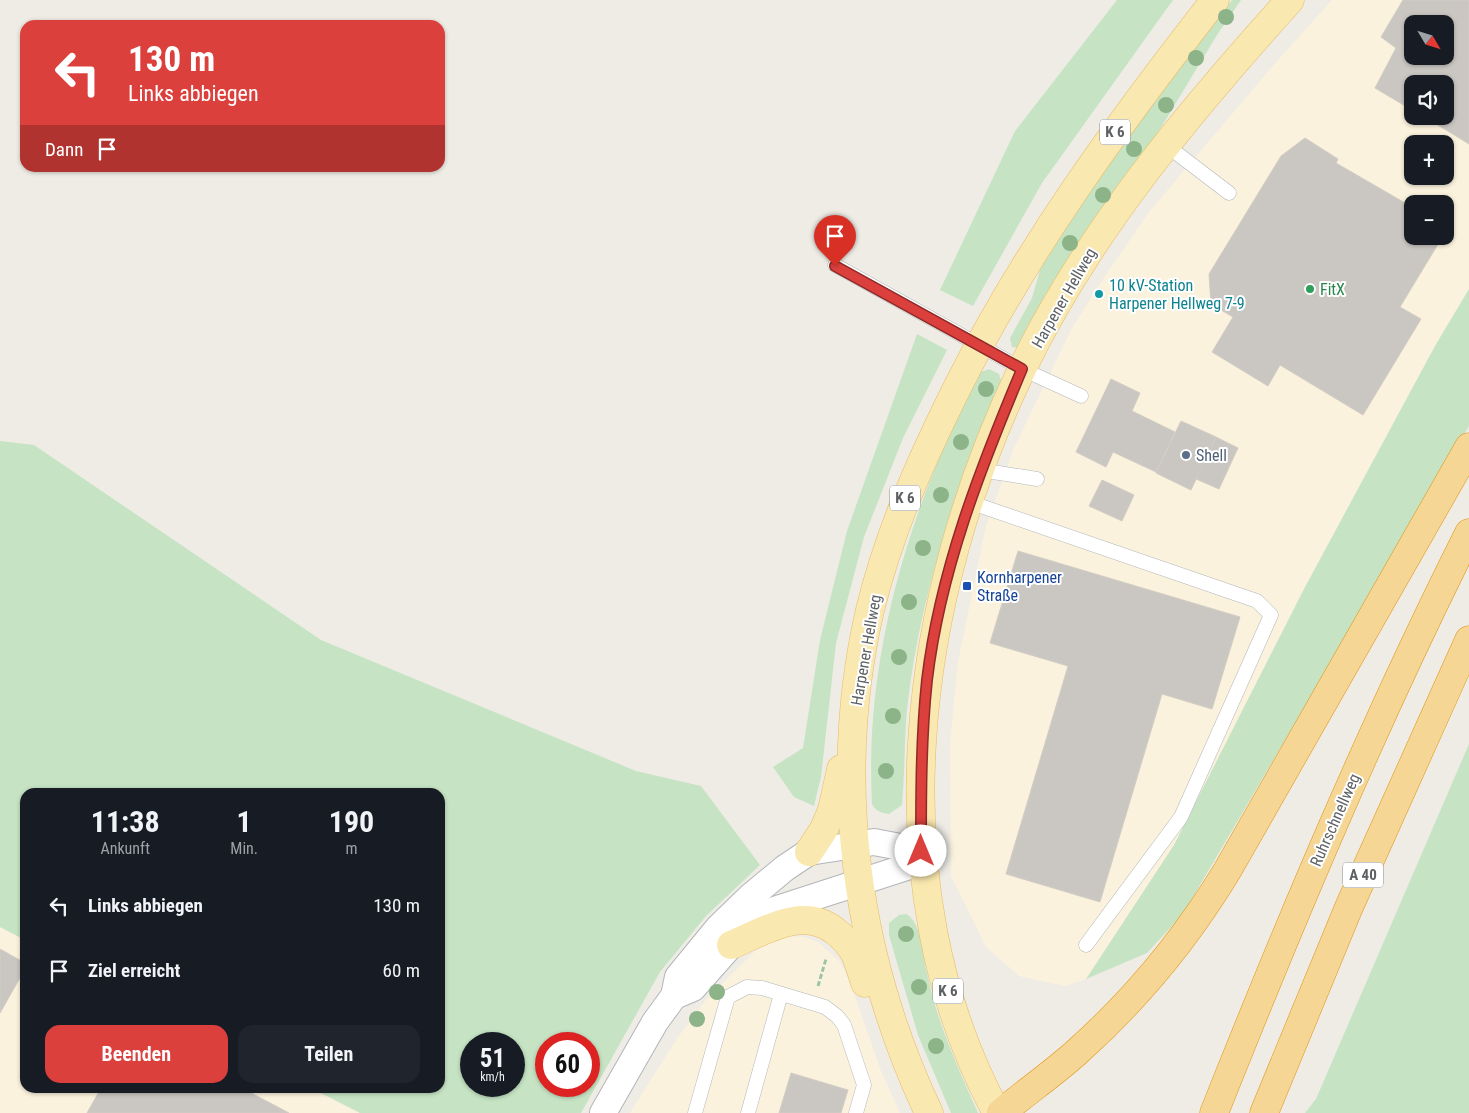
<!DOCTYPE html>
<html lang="de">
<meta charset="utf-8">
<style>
:root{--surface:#171b24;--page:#20242c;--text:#f1f3f6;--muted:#9ea1a6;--accent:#dc403d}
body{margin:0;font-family:"Roboto Condensed",sans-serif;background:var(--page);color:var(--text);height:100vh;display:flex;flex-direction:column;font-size:19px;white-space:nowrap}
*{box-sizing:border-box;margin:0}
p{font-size:16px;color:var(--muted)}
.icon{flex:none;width:28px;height:28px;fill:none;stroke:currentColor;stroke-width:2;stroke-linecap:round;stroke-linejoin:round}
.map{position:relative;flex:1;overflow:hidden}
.sheet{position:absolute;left:20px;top:788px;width:425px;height:305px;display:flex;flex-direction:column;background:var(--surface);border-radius:15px;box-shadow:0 1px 4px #0004}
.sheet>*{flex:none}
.top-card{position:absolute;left:20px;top:20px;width:425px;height:152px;border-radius:15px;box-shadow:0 1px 4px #0004;background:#dc403d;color:#fff;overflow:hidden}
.needle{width:32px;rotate:128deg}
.controls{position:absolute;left:1404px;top:15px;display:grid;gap:10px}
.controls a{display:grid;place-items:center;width:50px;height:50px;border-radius:10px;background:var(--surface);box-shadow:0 1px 4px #0004;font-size:25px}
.speed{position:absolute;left:460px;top:1032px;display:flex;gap:10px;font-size:25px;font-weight:700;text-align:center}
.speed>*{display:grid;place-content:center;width:65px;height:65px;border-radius:50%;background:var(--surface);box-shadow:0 1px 4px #0004;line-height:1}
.speed small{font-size:12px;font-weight:400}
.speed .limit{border:8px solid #d22;background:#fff;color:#111}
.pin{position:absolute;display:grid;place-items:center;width:42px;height:42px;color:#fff;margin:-51px -21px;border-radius:50% 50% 50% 0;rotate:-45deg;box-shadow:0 0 5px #0007}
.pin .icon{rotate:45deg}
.me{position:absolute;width:55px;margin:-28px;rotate:0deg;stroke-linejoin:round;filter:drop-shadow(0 0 4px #0008)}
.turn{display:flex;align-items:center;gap:18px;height:105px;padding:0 25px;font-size:22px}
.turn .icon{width:65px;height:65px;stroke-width:2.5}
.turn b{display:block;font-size:35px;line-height:42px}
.then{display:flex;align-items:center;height:48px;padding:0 25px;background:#0003;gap:10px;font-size:19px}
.eta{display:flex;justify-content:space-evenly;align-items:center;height:85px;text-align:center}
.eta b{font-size:30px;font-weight:700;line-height:35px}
.button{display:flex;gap:10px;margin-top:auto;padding:10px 25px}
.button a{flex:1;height:58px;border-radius:15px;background:var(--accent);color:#fff;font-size:20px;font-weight:700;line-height:58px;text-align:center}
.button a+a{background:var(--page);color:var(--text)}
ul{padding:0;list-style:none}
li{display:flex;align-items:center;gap:15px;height:65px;padding:0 25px}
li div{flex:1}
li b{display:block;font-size:19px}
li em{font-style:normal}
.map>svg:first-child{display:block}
.commercial{fill:#fbf2dd;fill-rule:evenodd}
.green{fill:#c6e4c4;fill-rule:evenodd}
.building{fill:#cac7c2;stroke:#d2cdc4;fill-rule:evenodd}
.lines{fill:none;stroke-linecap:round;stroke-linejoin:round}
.service-casing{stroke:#b2b6b9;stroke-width:15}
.minor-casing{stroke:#b2b6b9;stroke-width:28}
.primary-casing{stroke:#e7ba66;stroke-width:29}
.motorway-casing{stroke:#e19312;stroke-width:29}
.path{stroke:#9ec4a6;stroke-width:3;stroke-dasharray:5 2.5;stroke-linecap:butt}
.service{stroke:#fff;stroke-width:14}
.minor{stroke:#fff;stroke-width:26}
.primary{stroke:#f9e8af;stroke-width:28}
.motorway{stroke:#f5d695;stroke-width:28}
.tree{fill:#8db388}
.route-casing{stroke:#8f2a28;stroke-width:12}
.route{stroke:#dc403d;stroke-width:9}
.leisure-dot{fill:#2e9e5b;stroke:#fff;stroke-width:2}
.culture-dot{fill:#0f9aa8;stroke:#fff;stroke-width:2}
.service-dot{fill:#5c6f8a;stroke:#fff;stroke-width:2}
.transit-dot{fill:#1a4fb4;stroke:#fff;stroke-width:2}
.labels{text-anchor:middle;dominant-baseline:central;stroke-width:4;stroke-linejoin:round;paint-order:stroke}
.shield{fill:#fff;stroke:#8e9092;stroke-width:1}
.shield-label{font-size:15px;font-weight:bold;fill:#5d6164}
.culture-label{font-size:16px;fill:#0d838f;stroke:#fff;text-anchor:start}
.leisure-label{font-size:16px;fill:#27864d;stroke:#fff;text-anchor:start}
.street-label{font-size:16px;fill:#5d6164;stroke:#fff}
.service-label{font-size:16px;fill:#4e5e75;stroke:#fff;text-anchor:start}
.transit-label{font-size:16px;fill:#164399;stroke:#fff;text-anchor:start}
</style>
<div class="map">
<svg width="1469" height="1113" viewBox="0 0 1469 1113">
<rect width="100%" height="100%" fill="#eeece5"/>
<g class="commercial">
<path d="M1332,0H1469V289L1435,346L1304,589L1174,845L1086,979L1065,986L1019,976L986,947L951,876L950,744L958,662L986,526L1014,448L1072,328L1099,285L1149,212L1271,68ZM1412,24H1445V56H1412ZM1412,84H1445V116H1412ZM1412,144H1445V176H1412ZM1412,204H1445V236H1412Z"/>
<polygon points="0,927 25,940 25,1088 311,1088 360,1113 0,1113"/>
<polygon points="789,936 804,937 818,942 840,962 850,982 881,1071 900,1113 630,1113 678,1037 705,1001 755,951 774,939"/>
</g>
<g class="green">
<polygon points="1117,0 1173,0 1042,183 973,306 940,290 1015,131"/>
<polygon points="1232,0 1241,0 1217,35 1162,126 1115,196 1020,348 1012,347 1010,338 1032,298 1044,256 1135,123"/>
<polygon points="1469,289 1469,426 1183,914 1147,953 1086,979 1174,845 1304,589 1435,346"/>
<polygon points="917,334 947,350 903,438 864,537 836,643 821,777 814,806 794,797 773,767 803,748 820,640 847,531"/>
<path d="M989,369L999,374L1002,384C956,489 919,597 907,710C904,741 905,773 902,805L889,814C881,813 876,811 872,804C864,652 911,507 978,373Z"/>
<path d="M0,441L34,445L321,640L636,771L701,786L760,865L706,916L660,972L581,1113H360L311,1088H440V792H25V940L0,927ZM471,1044H514V1086H471ZM546,1044H589V1086H546Z"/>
<polygon points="1469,744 1469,1113 1305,1113 1316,1099"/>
<path d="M906,914C922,922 923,957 927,973C937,1022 958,1068 978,1113H951L918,1035L889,935V923L899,915Z"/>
</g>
<g class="building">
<path d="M1403,0H1469V144L1423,116H1445V84H1412V110L1375,88L1396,48L1381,37ZM1412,24H1445V56H1412Z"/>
<polygon points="1305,138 1338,159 1336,163 1412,207 1412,236 1443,236 1400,307 1421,319 1363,415 1280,365 1268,386 1212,352 1233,317 1211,304 1209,274 1281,156"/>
<polygon points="1100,288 1104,291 1098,300 1094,297"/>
<polygon points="1111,379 1140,393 1132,411 1175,432 1156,472 1113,452 1106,467 1076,452"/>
<polygon points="1181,421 1216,437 1191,490 1156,473"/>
<polygon points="1216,437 1238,448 1219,489 1196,479"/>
<polygon points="1102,480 1134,495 1122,521 1089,506"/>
<polygon points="1018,551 1240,617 1212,709 1162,694 1100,902 1006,874 1068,666 990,643"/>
<polygon points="0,949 25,963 25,969 0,1013"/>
<polygon points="791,1073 848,1090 841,1113 779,1113"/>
<polygon points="101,1088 242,1088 289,1113 87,1113"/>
</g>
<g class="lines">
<defs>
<g id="service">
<polyline points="1166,145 1229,193"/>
<polyline points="835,265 1022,369 1081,396"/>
<polyline points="980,470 1037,479"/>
<polyline points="969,502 1257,601 1271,615 1181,817 1086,945"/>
<polyline points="695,1113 728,997 747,987 762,988 825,1007 837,1016 844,1025 864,1085 856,1113"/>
<polyline points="748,1113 781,994"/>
</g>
<g id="minor">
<polyline points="674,996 693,988 731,945 742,930 774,910 922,862"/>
<polyline points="603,1113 655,1022 674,996 678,977 719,927 750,897 785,868 809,852 874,842 921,851"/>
</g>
<g id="primary">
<polyline points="809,852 824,829 832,810 841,769"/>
<path d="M731,945C763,932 802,905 835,931C843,937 850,945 855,954C859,963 862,974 865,983"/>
<path d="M929,1113C855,957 831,779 870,610C889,532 921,460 957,388C1027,248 1119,123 1215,0"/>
<path d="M997,1113C873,885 913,595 1022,369C1088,232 1189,112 1290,0"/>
</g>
<g id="motorway">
<path d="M1001,1113C1026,1092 1054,1073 1078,1051C1136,999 1187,937 1227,871L1469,447"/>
<path d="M1214,1113C1292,917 1374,722 1469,533"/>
<polyline points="1264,1113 1349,907 1469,640"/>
</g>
</defs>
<use href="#service" class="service-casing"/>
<use href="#minor" class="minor-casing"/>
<use href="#primary" class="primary-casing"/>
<use href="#motorway" class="motorway-casing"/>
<polyline class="path" points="818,986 826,959"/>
<use href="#service" class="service"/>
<use href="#minor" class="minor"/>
<use href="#primary" class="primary"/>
<use href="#motorway" class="motorway"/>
</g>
<g class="tree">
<circle cx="1226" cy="17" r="8"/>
<circle cx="1196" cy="58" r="8"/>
<circle cx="1166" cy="105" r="8"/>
<circle cx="1134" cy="149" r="8"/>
<circle cx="1103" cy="195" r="8"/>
<circle cx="1070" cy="243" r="8"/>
<circle cx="986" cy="389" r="8"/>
<circle cx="961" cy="442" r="8"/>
<circle cx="941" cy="495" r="8"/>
<circle cx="923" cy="548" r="8"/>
<circle cx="909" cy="602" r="8"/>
<circle cx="899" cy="657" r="8"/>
<circle cx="893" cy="716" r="8"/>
<circle cx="886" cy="771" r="8"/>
<circle cx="906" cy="934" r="8"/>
<circle cx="919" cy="987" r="8"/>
<circle cx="717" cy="992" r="8"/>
<circle cx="697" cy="1019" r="8"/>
<circle cx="936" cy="1046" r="8"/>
</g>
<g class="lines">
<defs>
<path id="route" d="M835,266L1022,369C980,469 940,571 927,680C921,737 921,794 921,851"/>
</defs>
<use href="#route" class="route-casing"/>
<use href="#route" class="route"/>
</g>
<circle class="leisure-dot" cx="1310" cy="289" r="5"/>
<circle class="culture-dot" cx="1099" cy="294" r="5"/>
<circle class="service-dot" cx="1186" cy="455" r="5"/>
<rect class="transit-dot" x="962" y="581" width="10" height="10" rx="2.5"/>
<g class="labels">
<g class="shield">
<rect x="1100" y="119.5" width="30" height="25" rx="4"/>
<rect x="890" y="485.5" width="30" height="25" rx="4"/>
<rect x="1343" y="862.5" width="40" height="25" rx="4"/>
<rect x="933" y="978.5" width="30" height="25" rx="4"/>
</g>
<g class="shield-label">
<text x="1115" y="132">K 6</text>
<text x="905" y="498">K 6</text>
<text x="1363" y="875">A 40</text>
<text x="948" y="991">K 6</text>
</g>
<g class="culture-label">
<text x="1109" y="285">10 kV-Station<tspan x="1109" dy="18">Harpener Hellweg 7-9</tspan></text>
</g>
<g class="leisure-label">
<text x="1320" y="289">FitX</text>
</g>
<g class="street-label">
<text transform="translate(1064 298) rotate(-60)">Harpener Hellweg</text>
<text transform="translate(866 650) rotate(-80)">Harpener Hellweg</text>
<text transform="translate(1335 820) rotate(-66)">Ruhrschnellweg</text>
</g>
<g class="service-label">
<text x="1196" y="455">Shell</text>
</g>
<g class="transit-label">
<text x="977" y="577">Kornharpener<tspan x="977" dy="18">Straße</tspan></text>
</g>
</g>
</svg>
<div class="controls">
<a><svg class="needle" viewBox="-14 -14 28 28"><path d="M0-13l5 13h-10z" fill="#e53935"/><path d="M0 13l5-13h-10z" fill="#9ea1a6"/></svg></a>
<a><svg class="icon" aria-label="sound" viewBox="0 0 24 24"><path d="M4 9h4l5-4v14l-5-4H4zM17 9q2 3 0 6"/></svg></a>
<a>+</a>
<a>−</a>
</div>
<div class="speed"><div>51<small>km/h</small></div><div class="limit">60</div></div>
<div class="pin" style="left:835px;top:266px;background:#d93025"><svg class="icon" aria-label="arrive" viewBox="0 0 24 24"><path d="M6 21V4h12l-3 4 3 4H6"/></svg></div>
<svg class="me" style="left:921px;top:851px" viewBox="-20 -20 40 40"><circle r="19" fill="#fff"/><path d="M0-13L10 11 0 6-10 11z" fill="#dc403d"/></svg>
<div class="top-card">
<div class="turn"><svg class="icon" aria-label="left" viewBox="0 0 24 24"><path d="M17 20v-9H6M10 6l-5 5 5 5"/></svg><div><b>130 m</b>Links abbiegen</div></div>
<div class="then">Dann<svg class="icon" aria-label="arrive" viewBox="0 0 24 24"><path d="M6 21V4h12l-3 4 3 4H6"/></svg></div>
</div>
<section class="sheet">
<div class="eta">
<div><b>11:38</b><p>Ankunft</p></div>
<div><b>1</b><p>Min.</p></div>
<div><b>190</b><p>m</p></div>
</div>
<ul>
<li><svg class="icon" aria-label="left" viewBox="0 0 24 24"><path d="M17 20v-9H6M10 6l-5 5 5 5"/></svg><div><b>Links abbiegen</b></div><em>130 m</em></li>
<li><svg class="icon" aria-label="arrive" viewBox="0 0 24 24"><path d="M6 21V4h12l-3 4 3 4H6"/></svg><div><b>Ziel erreicht</b></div><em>60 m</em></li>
</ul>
<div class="button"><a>Beenden</a><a>Teilen</a></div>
</section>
</div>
